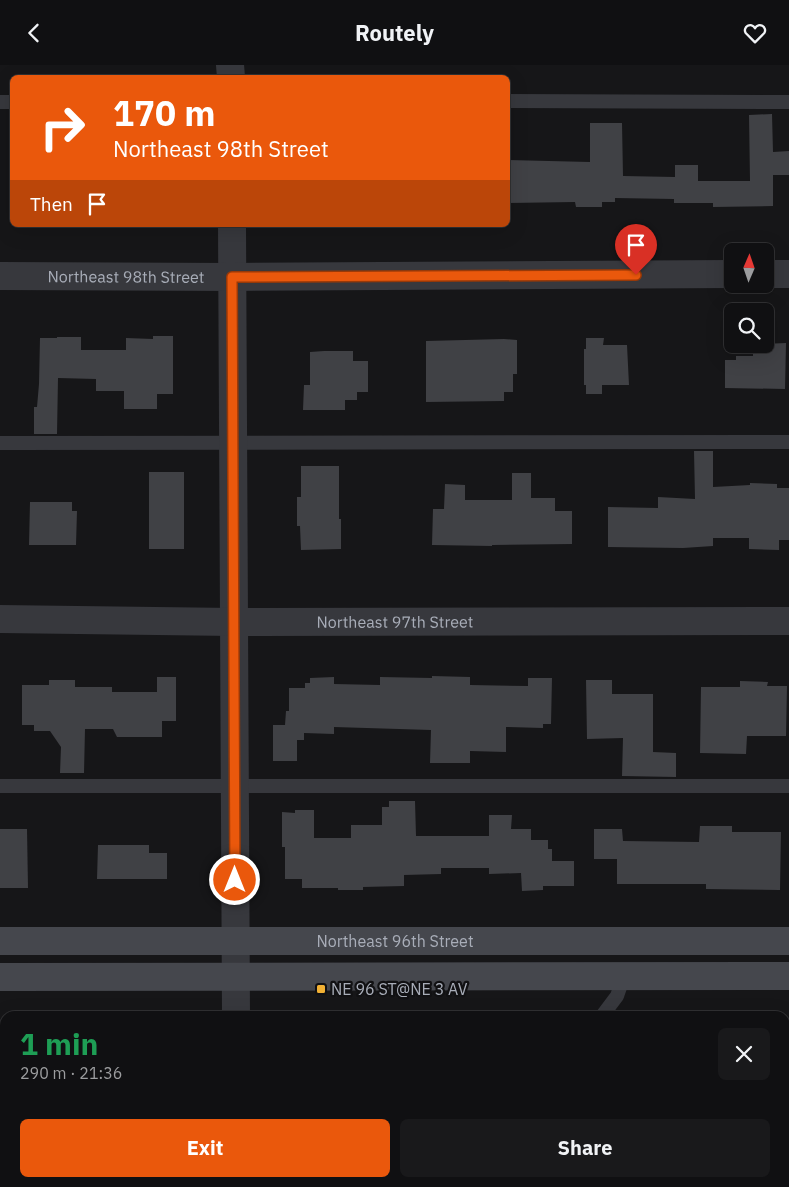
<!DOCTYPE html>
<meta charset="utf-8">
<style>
:root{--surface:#101012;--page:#19191b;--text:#f1f3f6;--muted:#9c9d9f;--line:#303032;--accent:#ea580c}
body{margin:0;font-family:"IBM Plex Sans",sans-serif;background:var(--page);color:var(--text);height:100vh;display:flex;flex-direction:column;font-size:19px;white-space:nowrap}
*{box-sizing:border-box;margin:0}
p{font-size:16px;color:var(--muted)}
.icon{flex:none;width:28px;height:28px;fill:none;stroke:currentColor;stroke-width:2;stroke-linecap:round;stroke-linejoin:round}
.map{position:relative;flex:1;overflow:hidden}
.sheet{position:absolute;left:0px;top:946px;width:790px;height:176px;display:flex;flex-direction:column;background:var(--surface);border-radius:15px 15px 0 0;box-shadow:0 5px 20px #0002,0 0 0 1px var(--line)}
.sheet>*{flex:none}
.banner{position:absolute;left:10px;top:10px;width:500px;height:152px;border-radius:8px;box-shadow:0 5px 20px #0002,0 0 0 1px var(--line);background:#ea580c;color:#fff;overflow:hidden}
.needle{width:32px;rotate:2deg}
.tools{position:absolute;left:724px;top:178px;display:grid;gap:10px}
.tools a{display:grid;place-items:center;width:50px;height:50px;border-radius:8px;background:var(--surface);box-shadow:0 5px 20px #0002,0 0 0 1px var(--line);font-size:25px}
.pin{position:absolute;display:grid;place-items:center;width:42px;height:42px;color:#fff;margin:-51px -21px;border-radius:50% 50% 50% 0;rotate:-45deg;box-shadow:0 0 5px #0007}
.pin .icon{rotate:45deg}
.me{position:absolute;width:55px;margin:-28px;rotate:0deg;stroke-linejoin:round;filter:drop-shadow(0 0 4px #0008)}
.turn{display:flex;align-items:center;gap:18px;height:105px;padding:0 20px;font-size:22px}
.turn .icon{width:65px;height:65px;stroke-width:2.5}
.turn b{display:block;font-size:35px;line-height:42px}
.then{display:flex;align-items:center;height:48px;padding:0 20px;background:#0003;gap:10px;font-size:19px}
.round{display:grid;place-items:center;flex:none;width:52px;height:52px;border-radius:8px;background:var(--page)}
.head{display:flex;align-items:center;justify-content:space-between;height:85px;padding:0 20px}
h1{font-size:30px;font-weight:800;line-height:38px;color:#1e9e55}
.action{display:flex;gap:10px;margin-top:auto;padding:10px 20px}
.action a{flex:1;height:58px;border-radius:8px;background:var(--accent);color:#fff;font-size:20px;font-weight:800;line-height:58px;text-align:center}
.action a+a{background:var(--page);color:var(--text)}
header{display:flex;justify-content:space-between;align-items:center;height:65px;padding:0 20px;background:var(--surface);font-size:22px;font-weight:800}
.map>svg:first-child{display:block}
.building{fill:#404145}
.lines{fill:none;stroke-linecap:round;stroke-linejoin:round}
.lane{stroke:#37383d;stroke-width:14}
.street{stroke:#37383d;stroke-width:28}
.secondary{stroke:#45474d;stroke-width:28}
.route-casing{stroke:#983908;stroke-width:12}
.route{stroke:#ea580c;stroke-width:9}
.poi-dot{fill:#f2b134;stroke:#111113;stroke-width:2}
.labels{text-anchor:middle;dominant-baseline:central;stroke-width:4.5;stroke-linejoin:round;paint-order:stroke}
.street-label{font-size:16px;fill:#a8adb8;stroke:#111113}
.poi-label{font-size:16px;fill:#a8adb8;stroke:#111113;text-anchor:start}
</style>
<header><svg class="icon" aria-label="back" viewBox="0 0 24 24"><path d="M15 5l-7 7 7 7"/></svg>Routely<svg class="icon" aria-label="heart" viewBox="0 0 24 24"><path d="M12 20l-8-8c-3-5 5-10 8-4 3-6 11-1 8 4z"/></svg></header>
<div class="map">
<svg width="789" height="1122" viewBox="0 0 789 1122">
<rect width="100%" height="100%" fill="#161618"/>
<g class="building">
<polygon points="772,49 773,87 789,86 789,110 773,110 773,141 713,142 713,138 674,138 674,134 615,133 615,137 602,137 602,142 576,142 575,137 508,138 508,95 590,97 590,58 622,58 623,111 675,112 675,100 698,100 698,116 750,116 749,50"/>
<polygon points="153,271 173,271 173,329 157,329 157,344 124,344 124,326 96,326 96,314 58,313 57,369 34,369 34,342 37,342 39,319 40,273 57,273 57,272 81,272 81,285 126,285 126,273 153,274"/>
<polygon points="586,273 604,273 603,280 627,280 629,320 602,320 602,329 586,329 586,320 584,320 584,284 586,284"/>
<polygon points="504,274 517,275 517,309 513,309 513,327 504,327 504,336 426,337 426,276"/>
<polygon points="786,278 785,324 725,323 725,295 736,295 736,291 753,291 753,282 763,282 763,279"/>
<polygon points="324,286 353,286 353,296 368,296 368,327 357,327 357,335 345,335 345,345 303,345 304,320 310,320 310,287"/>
<polygon points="694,386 713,386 713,422 750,420 750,418 777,419 777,423 789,423 789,475 779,475 779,485 749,484 749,473 713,473 713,481 683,483 608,482 608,442 658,443 658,432 695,434"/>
<polygon points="301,401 339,401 339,454 341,454 341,484 301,485 300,461 297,461 297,432 301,432"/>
<rect x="149" y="407" width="35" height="77"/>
<polygon points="512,408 531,408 531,433 555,433 555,446 572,446 572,479 492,480 492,481 432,480 433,444 444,444 445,419 465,420 465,435 512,435"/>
<polygon points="30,437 72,437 72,446 77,446 76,480 29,480"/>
<polygon points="432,611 470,612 470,620 528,621 528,613 552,613 551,659 543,659 543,663 506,662 506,687 470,686 470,698 430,698 431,665 334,662 334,669 304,668 304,675 297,675 297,696 273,696 273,660 285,660 286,646 289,646 289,623 305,623 305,618 310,618 310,613 334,612 334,619 380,620 380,612 432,613"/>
<polygon points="157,612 176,612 176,656 162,656 162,672 117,672 113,664 85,664 84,708 60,708 61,682 50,666 34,666 34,660 22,660 22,620 49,620 49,615 75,615 75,622 112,622 112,627 157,627"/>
<polygon points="586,615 612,615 612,629 653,629 653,687 676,688 676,712 622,711 623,673 587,674"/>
<polygon points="740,616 768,617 767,621 787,621 786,671 747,671 746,689 700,688 701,622 740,622"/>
<polygon points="389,736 415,736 416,771 489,771 489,750 512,750 511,764 531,764 531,775 548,775 548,784 552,784 552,796 574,796 574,821 543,821 543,825 522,826 521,808 489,809 489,803 441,803 441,809 404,810 404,821 363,822 363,825 338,825 338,823 302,823 302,814 285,814 285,782 282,782 282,747 295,748 295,745 314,745 314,773 351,773 351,760 382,760 382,742 389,742"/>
<polygon points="700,761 732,761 732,767 781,767 780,825 706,824 706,819 617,819 617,794 594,794 594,764 622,764 623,776 699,777"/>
<polygon points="0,764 27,764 28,823 0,823"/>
<polygon points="98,780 149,780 149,788 167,788 167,814 97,814"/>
</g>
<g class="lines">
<g class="lane">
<polyline points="508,36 789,37"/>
<polyline points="0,37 12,37"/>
<polyline points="0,378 789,377"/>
<polyline points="0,721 789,721"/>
<polyline points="602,951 617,931 624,911"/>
<polyline points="0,1096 5,1096"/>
</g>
<g class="street">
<polyline points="230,0 231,12"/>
<polyline points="232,160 236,951"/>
<polyline points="765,209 789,209"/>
<path id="s1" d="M0,211L232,212L732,209"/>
<path id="s2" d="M0,554L234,557L789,556"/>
<polyline points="238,1118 238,1122"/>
</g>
<g class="secondary">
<path id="s3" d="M0,876H789"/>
<polyline points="0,912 789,911"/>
<polyline points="785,1016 789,1012"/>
<polyline points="785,1059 789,1055"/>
<polyline points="688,1122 692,1118"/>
<polyline points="728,1122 732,1118"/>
</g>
</g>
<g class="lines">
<defs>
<polyline id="route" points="235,815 232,212 636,210"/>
</defs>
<use href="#route" class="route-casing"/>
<use href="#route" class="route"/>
</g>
<rect class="poi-dot" x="316" y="919" width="10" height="10" rx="2.5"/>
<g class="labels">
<g class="street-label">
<text stroke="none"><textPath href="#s1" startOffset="126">Northeast 98th Street</textPath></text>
<text stroke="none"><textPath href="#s2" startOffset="395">Northeast 97th Street</textPath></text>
<text stroke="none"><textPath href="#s3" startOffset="395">Northeast 96th Street</textPath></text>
</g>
<g class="poi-label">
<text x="331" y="924">NE 96 ST@NE 3 AV</text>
</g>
</g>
</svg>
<div class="tools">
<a><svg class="needle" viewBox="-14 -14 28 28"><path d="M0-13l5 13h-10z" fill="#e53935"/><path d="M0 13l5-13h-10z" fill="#9c9d9f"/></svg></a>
<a><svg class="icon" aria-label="search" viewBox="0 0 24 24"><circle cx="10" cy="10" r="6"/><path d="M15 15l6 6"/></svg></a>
</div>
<div class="pin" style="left:636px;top:210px;background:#d93025"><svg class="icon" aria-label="arrive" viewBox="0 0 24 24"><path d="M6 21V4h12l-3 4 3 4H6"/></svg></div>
<svg class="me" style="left:235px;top:815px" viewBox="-20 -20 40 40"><circle r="17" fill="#ea580c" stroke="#fff" stroke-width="3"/><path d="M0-11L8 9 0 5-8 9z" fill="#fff"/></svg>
<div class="banner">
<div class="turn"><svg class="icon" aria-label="right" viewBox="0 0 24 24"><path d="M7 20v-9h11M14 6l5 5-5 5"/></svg><div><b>170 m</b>Northeast 98th Street</div></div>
<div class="then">Then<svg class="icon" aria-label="arrive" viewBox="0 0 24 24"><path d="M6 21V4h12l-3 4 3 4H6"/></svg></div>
</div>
<section class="sheet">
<div class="head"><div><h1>1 min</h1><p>290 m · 21:36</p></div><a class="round"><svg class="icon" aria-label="close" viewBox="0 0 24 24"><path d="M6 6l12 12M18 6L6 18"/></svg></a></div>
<div class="action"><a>Exit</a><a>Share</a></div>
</section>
</div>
